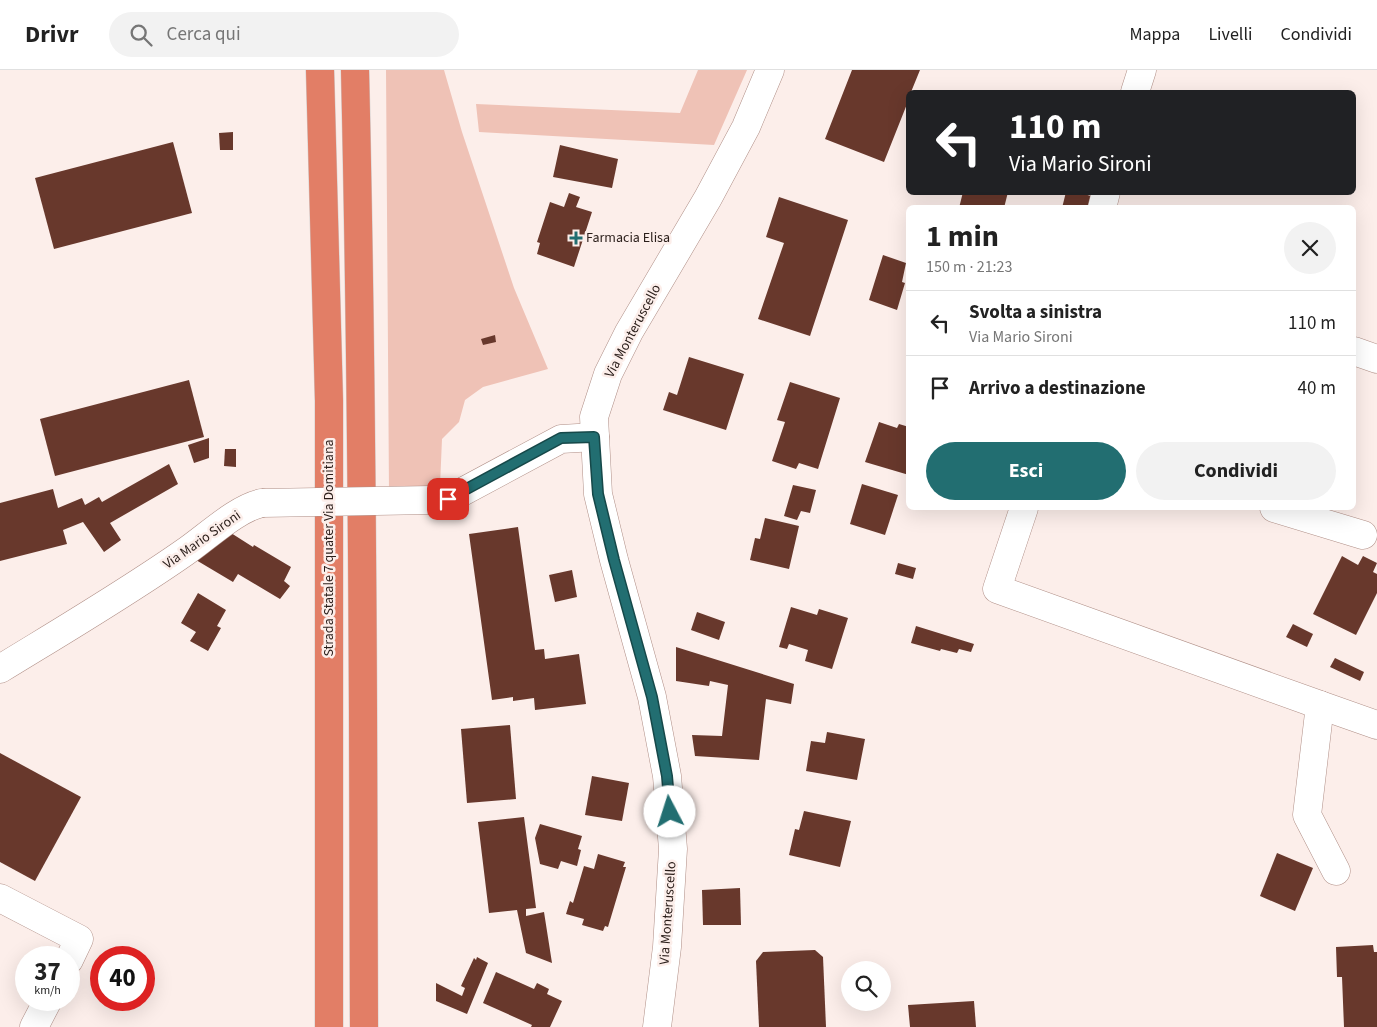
<!DOCTYPE html>
<html lang="it">
<meta charset="utf-8">
<style>
:root{--surface:#fff;--page:#f2f2f2;--text:#222;--muted:#767676;--line:#e0e0e0;--accent:#226e71}
body{margin:0;font-family:"Source Sans 3",sans-serif;background:var(--page);color:var(--text);height:100vh;display:flex;flex-direction:column;font-size:19px;white-space:nowrap}
*{box-sizing:border-box;margin:0}
p{font-size:16px;color:var(--muted)}
.icon{flex:none;width:28px;height:28px;fill:none;stroke:currentColor;stroke-width:2;stroke-linecap:round;stroke-linejoin:round}
.map{position:relative;flex:1;overflow:hidden}
.panel{position:absolute;left:906px;top:135px;width:450px;height:305px;display:flex;flex-direction:column;background:var(--surface);border-radius:8px;box-shadow:0 5px 20px #0002}
.panel>*{flex:none}
.hud{position:absolute;left:906px;top:20px;width:450px;height:105px;border-radius:8px;box-shadow:0 5px 20px #0002;background:#202124;color:#fff;overflow:hidden}
.controls{position:absolute;left:841px;top:891px;display:grid;gap:10px}
.controls a{display:grid;place-items:center;width:50px;height:50px;border-radius:50%;background:var(--surface);box-shadow:0 5px 20px #0002;font-size:25px}
.speed{position:absolute;left:15px;top:876px;display:flex;gap:10px;font-size:25px;font-weight:700;text-align:center}
.speed>*{display:grid;place-content:center;width:65px;height:65px;border-radius:50%;background:var(--surface);box-shadow:0 5px 20px #0002;line-height:1}
.speed small{font-size:12px;font-weight:400}
.speed .limit{border:8px solid #d22;background:#fff;color:#111}
.pin{position:absolute;display:grid;place-items:center;width:42px;height:42px;color:#fff;margin:-21px;border-radius:10px;box-shadow:0 2px 8px #0006}
.me{position:absolute;width:55px;margin:-28px;rotate:355deg;stroke-linejoin:round;filter:drop-shadow(0 0 4px #0008)}
.turn{display:flex;align-items:center;gap:18px;height:105px;padding:0 20px;font-size:22px}
.turn .icon{width:65px;height:65px;stroke-width:2.5}
.turn b{display:block;font-size:35px;line-height:42px}
.round{display:grid;place-items:center;flex:none;width:52px;height:52px;border-radius:26px;background:var(--page)}
.summary{display:flex;align-items:center;justify-content:space-between;height:85px;padding:0 20px}
h1{font-size:30px;font-weight:700;line-height:38px}
.primary-button{display:flex;gap:10px;margin-top:auto;padding:10px 20px}
.primary-button a{flex:1;height:58px;border-radius:30px;background:var(--accent);color:#fff;font-size:20px;font-weight:700;line-height:58px;text-align:center}
.primary-button a+a{background:var(--page);color:var(--text)}
ul{padding:0;list-style:none}
li{display:flex;align-items:center;gap:15px;height:65px;padding:0 20px;border-top:1px solid var(--line)}
li div{flex:1}
li b{display:block;font-size:19px}
li em{font-style:normal}
header{display:flex;align-items:center;gap:30px;box-sizing:border-box;height:70px;padding:0 25px;background:var(--surface);border-bottom:1px solid var(--line)}
header strong{font-size:24px}
nav{display:flex;gap:28px;margin-inline-start:auto;font-size:18px}
.search{width:350px;height:45px;background:var(--page);display:flex;align-items:center;gap:12px;box-sizing:border-box;padding:0 18px;border-radius:28px;color:var(--muted);font-size:19px}
.map>svg:first-child{display:block}
.green{fill:#efc2b6}
.building{fill:#68382c}
.lines{fill:none;stroke-linecap:round;stroke-linejoin:round}
.minor-casing{stroke:#b08f87;stroke-width:29}
.highway-casing{stroke:#d0cdcc;stroke-width:29}
.minor{stroke:#fff;stroke-width:28}
.highway{stroke:#e27e66;stroke-width:28}
.minor-bridge-casing{stroke:#b08f87;stroke-width:29;stroke-linecap:butt}
.minor-bridge{stroke:#fff;stroke-width:28}
.route-casing{stroke:#164849;stroke-width:12}
.route{stroke:#226e71;stroke-width:9}
.poi-dot{fill:#226e71;stroke:#fceeea;stroke-width:2}
.labels{text-anchor:middle;dominant-baseline:central;stroke-width:5;stroke-linejoin:round;paint-order:stroke}
.poi-label{font-size:14px;fill:#291d19;stroke:#fceeea;text-anchor:start}
.street-label{font-size:14px;fill:#291d19;stroke:#fceeea}
</style>
<header>
<strong>Drivr</strong>
<div class="search"><svg class="icon" aria-label="search" viewBox="0 0 24 24"><circle cx="10" cy="10" r="6"/><path d="M15 15l6 6"/></svg>Cerca qui</div>
<nav><a>Mappa</a><a>Livelli</a><a>Condividi</a></nav>
</header>
<div class="map">
<svg width="1377" height="957" viewBox="0 0 1377 957">
<rect width="100%" height="100%" fill="#fceeea"/>
<g class="green">
<polygon points="386,0 444,0 462,62 514,218 548,299 483,317 465,330 459,352 442,369 440,416 389,422"/>
<polygon points="698,0 747,0 714,75 479,62 476,34 680,43"/>
</g>
<g class="building">
<polygon points="852,0 920,0 911,22 909,22 909,29 884,92 825,69"/>
<polygon points="233,62 233,80 220,80 219,63"/>
<polygon points="173,72 192,143 54,179 35,108"/>
<polygon points="560,75 618,89 612,118 553,107"/>
<polygon points="963,122 1008,122 1004,138 959,138"/>
<polygon points="1066,122 1078,122 1097,128 1094,138 1062,138"/>
<polygon points="569,123 580,127 576,137 592,142 574,197 537,184 540,173 537,172 550,132 564,137"/>
<polygon points="779,127 848,150 810,266 758,249 784,173 766,167"/>
<polygon points="883,185 906,193 902,212 905,213 897,240 869,230"/>
<polygon points="495,265 496,272 483,275 481,269"/>
<polygon points="689,287 744,304 726,360 663,340 669,322 677,325"/>
<polygon points="189,310 204,367 55,406 40,349"/>
<polygon points="790,312 840,328 818,399 799,393 796,399 772,391 785,352 777,350"/>
<polygon points="879,352 897,358 899,354 909,357 909,405 865,392"/>
<polygon points="209,368 209,388 194,393 188,375"/>
<polygon points="225,379 236,379 236,397 224,396"/>
<polygon points="169,394 178,414 110,453 121,470 104,482 83,452 63,460 67,474 0,491 0,433 53,419 58,438 82,428 85,435 99,427 102,432"/>
<polygon points="862,414 898,425 885,465 850,454"/>
<polygon points="793,415 816,420 810,443 801,441 797,450 784,446"/>
<polygon points="765,448 799,456 789,499 750,490 755,468 760,469"/>
<polygon points="518,457 535,580 544,579 545,589 579,584 586,634 535,640 534,628 513,631 513,627 492,630 469,464"/>
<polygon points="231,463 253,477 254,475 291,497 284,511 290,516 280,529 238,504 233,512 196,490"/>
<polygon points="1342,486 1358,495 1363,486 1377,493 1373,502 1377,504 1377,523 1356,565 1313,544"/>
<polygon points="898,493 916,498 913,509 895,504"/>
<polygon points="572,500 577,527 555,532 549,505"/>
<polygon points="198,523 226,540 217,556 221,558 208,581 190,571 196,562 181,553"/>
<polygon points="791,537 817,545 819,539 848,548 832,599 805,591 808,580 789,574 787,579 779,577"/>
<polygon points="697,542 725,552 719,570 691,560"/>
<polygon points="1293,554 1313,564 1307,577 1286,567"/>
<polygon points="916,556 974,574 971,582 959,579 957,583 941,579 940,581 911,573"/>
<polygon points="676,577 794,614 791,634 766,629 759,690 695,686 692,665 722,666 728,615 710,611 709,616 676,611"/>
<polygon points="1335,588 1364,602 1360,611 1330,597"/>
<polygon points="510,655 516,729 467,733 461,659"/>
<polygon points="827,662 865,669 857,710 806,701 811,671 825,673"/>
<polygon points="0,683 81,727 35,811 0,792"/>
<polygon points="592,706 629,713 622,751 585,745"/>
<polygon points="804,741 851,751 840,797 789,785 795,759 799,760"/>
<polygon points="524,747 536,838 526,839 526,846 544,842 552,893 526,883 517,840 489,843 478,752"/>
<polygon points="540,754 582,766 578,779 581,780 577,796 561,791 558,799 540,794 535,768"/>
<polygon points="1277,783 1313,798 1295,841 1260,826"/>
<polygon points="598,784 625,792 623,797 626,797 608,857 605,856 603,861 582,855 584,849 566,844 570,831 573,833 584,796 594,799"/>
<polygon points="740,818 741,855 703,855 702,820"/>
<polygon points="1373,875 1374,882 1377,882 1377,957 1344,957 1342,907 1337,907 1336,877"/>
<polygon points="815,880 823,887 826,957 759,957 756,891 763,882"/>
<polygon points="477,887 488,893 467,944 436,931 436,913 462,926 465,918 461,916 474,888 476,890"/>
<polygon points="496,902 534,919 537,913 549,919 547,924 562,931 550,957 531,957 532,955 483,933"/>
<polygon points="974,931 976,957 910,957 908,935"/>
</g>
<g class="lines">
<defs>
<g id="minor">
<polyline points="1135,22 1142,0"/>
<polyline points="1102,138 1106,122"/>
<polyline points="1354,281 1377,289"/>
<polyline points="432,430 449,429 561,369 595,367"/>
<polyline points="1024,438 997,519 1320,635 1307,745 1336,801"/>
<polyline points="1274,438 1363,465"/>
<path d="M0,599C62,561 125,524 185,482C207,467 237,438 262,433"/>
<polyline points="1320,635 1377,655"/>
<polyline points="0,828 79,869 69,890"/>
<polyline points="34,957 48,930"/>
<polyline points="657,957 667,877 673,779 667,706 652,627 614,490 598,424 594,347 608,304 629,262 708,128 746,57 770,0"/>
</g>
<g id="highway">
<polyline points="320,0 329,331 329,957"/>
<path d="M355,0C360,213 362,426 363,640C363,745 363,851 364,957"/>
</g>
</defs>
<use href="#minor" class="minor-casing"/>
<use href="#highway" class="highway-casing"/>
<use href="#minor" class="minor"/>
<use href="#highway" class="highway"/>
<defs>
<polyline id="minor-bridge" points="262,433 432,430"/>
</defs>
<use href="#minor-bridge" class="minor-bridge-casing"/>
<use href="#minor-bridge" class="minor-bridge"/>
</g>
<g class="lines">
<defs>
<polyline id="route" points="448,429 561,368 594,367 598,424 614,490 652,627 667,706 670,742"/>
</defs>
<use href="#route" class="route-casing"/>
<use href="#route" class="route"/>
</g>
<path class="poi-dot" d="M573.5 160.5h5v5h5v5h-5v5h-5v-5h-5v-5h5z"/>
<g class="labels">
<g class="poi-label">
<text x="586" y="168">Farmacia Elisa</text>
</g>
<g class="street-label">
<text transform="translate(633 261) rotate(-62)">Via Monteruscello</text>
<text transform="translate(202 470) rotate(-35)">Via Mario Sironi</text>
<text transform="translate(329 478) rotate(-90)">Strada Statale 7 quater Via Domitiana</text>
<text transform="translate(668 843) rotate(-86)">Via Monteruscello</text>
</g>
</g>
</svg>
<div class="controls">
<a><svg class="icon" aria-label="search" viewBox="0 0 24 24"><circle cx="10" cy="10" r="6"/><path d="M15 15l6 6"/></svg></a>
</div>
<div class="speed"><div>37<small>km/h</small></div><div class="limit">40</div></div>
<div class="pin" style="left:448px;top:429px;background:#d93025"><svg class="icon" aria-label="arrive" viewBox="0 0 24 24"><path d="M6 21V4h12l-3 4 3 4H6"/></svg></div>
<svg class="me" style="left:670px;top:742px" viewBox="-20 -20 40 40"><circle r="19" fill="#fff"/><path d="M0-13L10 11 0 6-10 11z" fill="#226e71"/></svg>
<div class="hud">
<div class="turn"><svg class="icon" aria-label="left" viewBox="0 0 24 24"><path d="M17 20v-9H6M10 6l-5 5 5 5"/></svg><div><b>110 m</b>Via Mario Sironi</div></div>
</div>
<section class="panel">
<div class="summary"><div><h1>1 min</h1><p>150 m · 21:23</p></div><a class="round"><svg class="icon" aria-label="close" viewBox="0 0 24 24"><path d="M6 6l12 12M18 6L6 18"/></svg></a></div>
<ul>
<li><svg class="icon" aria-label="left" viewBox="0 0 24 24"><path d="M17 20v-9H6M10 6l-5 5 5 5"/></svg><div><b>Svolta a sinistra</b><p>Via Mario Sironi</p></div><em>110 m</em></li>
<li><svg class="icon" aria-label="arrive" viewBox="0 0 24 24"><path d="M6 21V4h12l-3 4 3 4H6"/></svg><div><b>Arrivo a destinazione</b></div><em>40 m</em></li>
</ul>
<div class="primary-button"><a>Esci</a><a>Condividi</a></div>
</section>
</div>
